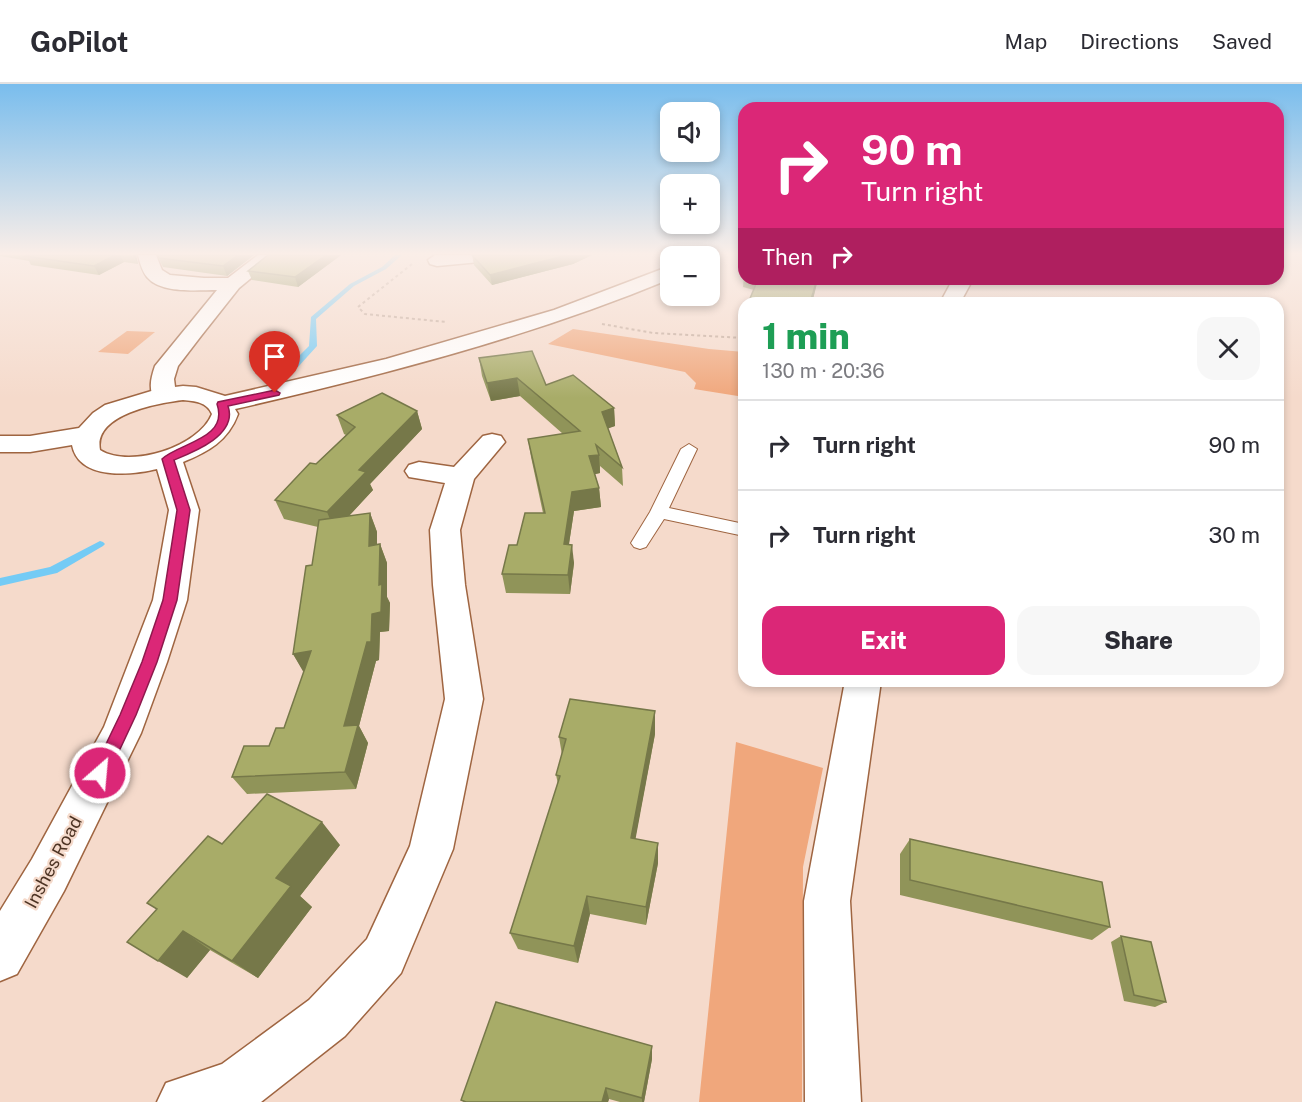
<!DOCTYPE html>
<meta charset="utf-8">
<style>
:root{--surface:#fff;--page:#f7f7f7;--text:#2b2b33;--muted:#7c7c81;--line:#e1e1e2;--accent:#db2777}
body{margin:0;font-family:"Public Sans",sans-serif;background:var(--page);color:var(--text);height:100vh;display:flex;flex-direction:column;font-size:22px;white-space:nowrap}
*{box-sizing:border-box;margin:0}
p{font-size:20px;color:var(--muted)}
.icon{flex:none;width:33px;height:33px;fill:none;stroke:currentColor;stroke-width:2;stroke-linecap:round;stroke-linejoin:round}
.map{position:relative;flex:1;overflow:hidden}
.drawer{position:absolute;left:738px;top:213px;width:546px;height:390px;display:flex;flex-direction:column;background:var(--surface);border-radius:18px;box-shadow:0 3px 9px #0003}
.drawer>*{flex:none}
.guide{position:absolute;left:738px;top:18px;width:546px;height:183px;border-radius:18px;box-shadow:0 3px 9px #0003;background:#db2777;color:#fff;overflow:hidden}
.fabs{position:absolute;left:660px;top:18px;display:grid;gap:12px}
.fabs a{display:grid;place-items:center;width:60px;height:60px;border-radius:12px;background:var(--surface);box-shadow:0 3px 9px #0003;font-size:30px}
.pin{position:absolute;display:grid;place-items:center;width:51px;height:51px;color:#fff;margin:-62px -26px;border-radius:50% 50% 50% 0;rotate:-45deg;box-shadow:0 0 6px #0007}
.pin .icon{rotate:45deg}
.me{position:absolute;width:66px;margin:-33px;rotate:27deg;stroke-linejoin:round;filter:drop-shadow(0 0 4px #0008)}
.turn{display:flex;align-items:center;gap:21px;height:126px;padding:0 24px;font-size:27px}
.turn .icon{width:78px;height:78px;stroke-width:2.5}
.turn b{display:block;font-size:42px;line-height:51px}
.then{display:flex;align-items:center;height:57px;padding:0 24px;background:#0003;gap:12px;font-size:22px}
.round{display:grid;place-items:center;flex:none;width:63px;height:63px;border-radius:18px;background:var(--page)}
.summary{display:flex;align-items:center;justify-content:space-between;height:102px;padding:0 24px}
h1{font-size:36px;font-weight:800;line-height:45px;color:#1e9e55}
.cta{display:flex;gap:12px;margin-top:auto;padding:12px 24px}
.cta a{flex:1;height:69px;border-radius:18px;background:var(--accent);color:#fff;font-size:24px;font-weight:800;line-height:69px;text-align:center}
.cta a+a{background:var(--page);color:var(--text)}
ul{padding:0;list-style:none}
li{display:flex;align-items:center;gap:18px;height:90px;padding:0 24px;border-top:2px solid var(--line)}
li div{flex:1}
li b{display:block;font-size:22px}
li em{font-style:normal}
header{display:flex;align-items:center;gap:36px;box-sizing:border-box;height:84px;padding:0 30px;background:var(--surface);border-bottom:2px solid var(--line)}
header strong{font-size:28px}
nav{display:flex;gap:33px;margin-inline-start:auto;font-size:21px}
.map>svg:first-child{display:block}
.green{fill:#f0a77c}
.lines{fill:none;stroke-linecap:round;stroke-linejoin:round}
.stream{fill:#74cbf5;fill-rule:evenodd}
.lane-casing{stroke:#9f6541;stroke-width:2}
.street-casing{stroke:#9f6541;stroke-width:3}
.secondary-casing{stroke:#9f6541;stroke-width:3}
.path{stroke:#bfa595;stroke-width:2;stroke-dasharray:3 3;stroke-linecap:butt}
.lane{fill:#fff;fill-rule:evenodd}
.street{fill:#fff;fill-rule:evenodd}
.secondary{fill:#fff;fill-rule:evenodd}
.wall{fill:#909459}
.shaded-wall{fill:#767849}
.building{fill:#a8ac68;stroke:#767849;stroke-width:1.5}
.route{fill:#db2777;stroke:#8e194d;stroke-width:1.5}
.labels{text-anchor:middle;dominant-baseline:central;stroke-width:4.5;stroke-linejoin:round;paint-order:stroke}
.street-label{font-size:18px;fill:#4d3424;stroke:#f5dacb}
</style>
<header>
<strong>GoPilot</strong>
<nav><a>Map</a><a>Directions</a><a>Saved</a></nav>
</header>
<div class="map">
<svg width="1302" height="1018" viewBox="0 0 1302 1018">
<rect width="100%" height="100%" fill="#f5dacb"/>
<g class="green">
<polygon points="573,245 709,265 744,268 744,313 694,305 696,299 685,288 548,260"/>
<polygon points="127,247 155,248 128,270 98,268"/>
<polygon points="736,658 823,684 803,783 802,1018 699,1018"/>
</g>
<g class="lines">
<g class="stream">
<polygon points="395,171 402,171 386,185 354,202 316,235 317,262 298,283 292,283 292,279 309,262 311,233 350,200 382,183"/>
<polygon points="100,457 103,458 105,460 103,462 57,489 0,502 0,494 50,483"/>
</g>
<defs>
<polygon id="lane" points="689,360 697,365 669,424 744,440 744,452 664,435 646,463 640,465 634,463 631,459 650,428 681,365"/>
<g id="street">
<path d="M138,171H156L162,186L170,191L204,194H228L258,171H279L239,204L201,252L178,282L174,295L176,311L173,316L164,318L155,316C148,305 151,294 155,282L217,206C197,206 161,210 147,193C142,187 140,179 138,171Z"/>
<polygon points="435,171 499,171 496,175 490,177 437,182 430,180 428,176"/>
<polygon points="953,195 973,195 960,219 940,219"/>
<polygon points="492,350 501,352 505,358 474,395 460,446 465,501 483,615 453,765 401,889 345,952 261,1018 157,1018 166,999 222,980 309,916 367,855 410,762 445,615 433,501 430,446 445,399 409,393 405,387 409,381 419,378 454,383 483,352"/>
<polygon points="845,597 881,597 850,817 861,1018 805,1018 804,817"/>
</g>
<path id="secondary" d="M670,182V195C530,253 383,291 235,325L238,330C228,357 208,368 183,378L199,426L187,516L167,578L141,649L64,807L17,890L0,897V827L32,775L104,643L153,516L169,426L157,385C132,391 79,397 72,361L30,368H0V352H30L79,344L93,329L105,321L158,305L183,302L196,303L225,312L386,275L554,226ZM183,316C195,317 207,318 212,330C199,363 130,385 100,366C93,330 159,319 183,316Z"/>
</defs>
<use href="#lane" class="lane-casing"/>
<use href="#street" class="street-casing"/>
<use href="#secondary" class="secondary-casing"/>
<g class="path">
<polyline points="412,180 358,223 365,230 446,238"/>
<polyline points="602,240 653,249 744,254"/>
</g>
<use href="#lane" class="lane"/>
<use href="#street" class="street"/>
<use href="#secondary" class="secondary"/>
</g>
<g class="wall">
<polygon points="0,171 136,171 138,180 124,178 99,191 31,181 29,177 0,172"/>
<polygon points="157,171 254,171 227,192 163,183"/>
<polygon points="268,171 341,171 298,203 252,196 248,187"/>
<polygon points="472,171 592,171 573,180 492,201 474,181"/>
<polygon points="744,191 744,195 818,195 812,219 749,219 754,206 743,203"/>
<polygon points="479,274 546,301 614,324 615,342 608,344 622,383 623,402 600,382 600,389 595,390 599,404 601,423 574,427 569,460 574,479 570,510 506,509 502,490 517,461 543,429 531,373 528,355 563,350 520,312 491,317 482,292"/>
<polygon points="417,327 422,345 370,400 373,406 349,432 370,429 377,448 377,461 380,460 387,479 387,513 390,519 389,547 380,548 379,576 376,577 359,642 368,659 356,705 247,710 232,693 269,662 284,644 304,588 293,570 312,481 318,443 284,435 275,416 316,380 346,351 344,350 337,331"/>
<polygon points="655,627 655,650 635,755 658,779 646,841 590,830 578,879 518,865 510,849 558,700 556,691 562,671 559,653"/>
<polygon points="910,755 1110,843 1092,856 900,811 900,770"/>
<polygon points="340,761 300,812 312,823 258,894 210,866 187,894 157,825 147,819"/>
<polygon points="1121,852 1166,918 1155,923 1124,917 1111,858"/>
<polygon points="652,975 644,1018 620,1018 609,1015 608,1018 464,1018 461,1016"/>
</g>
<g class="shaded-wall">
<polygon points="115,171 120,171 124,178 99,191 94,182"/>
<polygon points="133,171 136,171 138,180"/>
<polygon points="238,171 254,171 227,192 223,182"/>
<polygon points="326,171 341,171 298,203 295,193"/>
<polygon points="567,171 592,171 573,180 492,201 490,191"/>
<polygon points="817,195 818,195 812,219 810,219"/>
<polygon points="517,294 520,312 491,317 487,299"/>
<polygon points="614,324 615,342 604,346 602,328"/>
<polygon points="417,327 422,345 370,400 373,406 335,447 327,428 359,386"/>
<polygon points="599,371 600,389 591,391 589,372"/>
<polygon points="599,404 601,423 574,427 566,479 564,460 572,408"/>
<polygon points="370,429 377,448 377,481 369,462"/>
<polygon points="380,460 387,479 387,513 390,519 389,547 380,548 379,576 376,577 359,642 368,659 356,705 345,688 344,642 379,501"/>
<polygon points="572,461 574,479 570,510 568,491"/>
<polygon points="311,567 304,589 293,570"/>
<polygon points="655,627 655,650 632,774 631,754"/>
<polygon points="322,738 340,761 300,812 312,823 258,894 232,877 276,794"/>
<polygon points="658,759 658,779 646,841 646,823"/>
<polygon points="587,812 590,830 578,879 574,862"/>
<polygon points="183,847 210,866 187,894 158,877"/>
<polygon points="652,962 652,975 644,1018 642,1018 642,1014"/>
<polygon points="606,1004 609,1015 608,1018 602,1018"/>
</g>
<g class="building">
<polygon points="27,171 115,171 94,182 25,172"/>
<polygon points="157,171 238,171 223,182 159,174"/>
<polygon points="268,171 326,171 295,193 248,187"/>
<polygon points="472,171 567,171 490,191"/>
<polygon points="758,195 817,195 810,219 762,219 749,217"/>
<polygon points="532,267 546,301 573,291 614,324 602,328 622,383 596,361 599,371 589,372 599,404 572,408 564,460 572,461 568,491 502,490 509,461 517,461 525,429 545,429 528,355 580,347 517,294 487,299 479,274"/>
<polygon points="382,309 417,327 359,386 366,388 327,428 275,416 310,379 316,380 355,343 337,331"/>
<polygon points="370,429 369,462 380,460 379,501 382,500 381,528 372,530 371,558 367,558 344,642 358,641 345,688 232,693 244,662 269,662 276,644 284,644 311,567 293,570 306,482 312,481 319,436"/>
<polygon points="570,615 655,627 631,754 658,759 646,823 587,812 574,862 510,849 560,692 556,691 566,655 559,653"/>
<polygon points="267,710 322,738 276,794 291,802 232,877 183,847 158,877 127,858 157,825 147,819 208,752 222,760"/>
<polygon points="910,755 1102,798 1110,843 910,796"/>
<polygon points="1121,852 1151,858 1166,918 1134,911"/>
<polygon points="496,918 652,962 642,1014 606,1004 602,1018 466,1018 461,1016"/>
</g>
<linearGradient id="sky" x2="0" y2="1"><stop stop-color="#79bded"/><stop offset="0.54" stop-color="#faeee8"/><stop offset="1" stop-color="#faeee8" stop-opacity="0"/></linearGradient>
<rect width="1302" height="314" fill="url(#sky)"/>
<path class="route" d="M275,306L280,309L279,311L228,322C238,351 194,368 174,376L190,426L177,516L157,578L136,631L106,695L100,697L94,695L92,689L120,631L142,578L163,516L177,426L162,375C179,359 229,355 217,320L218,318Z"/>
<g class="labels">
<g class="street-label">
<text transform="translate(53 778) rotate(-62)">Inshes Road</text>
</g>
</g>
</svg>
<div class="fabs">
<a><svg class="icon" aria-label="sound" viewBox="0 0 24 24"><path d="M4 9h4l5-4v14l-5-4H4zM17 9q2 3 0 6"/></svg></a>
<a>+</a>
<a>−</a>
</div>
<div class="pin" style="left:275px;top:309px;background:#d93025"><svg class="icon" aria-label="arrive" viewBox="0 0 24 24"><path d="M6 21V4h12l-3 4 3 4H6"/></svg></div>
<svg class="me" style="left:100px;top:689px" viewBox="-20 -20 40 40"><circle r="17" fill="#db2777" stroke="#fff" stroke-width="3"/><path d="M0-11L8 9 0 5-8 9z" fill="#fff"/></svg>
<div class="guide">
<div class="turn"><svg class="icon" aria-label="right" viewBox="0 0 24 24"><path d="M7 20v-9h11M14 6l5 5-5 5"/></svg><div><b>90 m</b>Turn right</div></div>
<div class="then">Then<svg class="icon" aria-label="right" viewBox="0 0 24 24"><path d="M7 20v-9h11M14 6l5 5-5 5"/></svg></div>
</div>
<section class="drawer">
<div class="summary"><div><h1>1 min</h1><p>130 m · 20:36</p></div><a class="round"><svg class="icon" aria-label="close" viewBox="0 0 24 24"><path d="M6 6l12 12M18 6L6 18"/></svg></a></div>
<ul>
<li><svg class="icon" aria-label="right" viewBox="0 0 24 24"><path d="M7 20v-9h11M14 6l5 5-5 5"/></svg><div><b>Turn right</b></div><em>90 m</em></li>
<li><svg class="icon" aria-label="right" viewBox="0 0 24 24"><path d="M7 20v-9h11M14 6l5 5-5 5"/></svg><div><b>Turn right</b></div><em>30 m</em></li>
</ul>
<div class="cta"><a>Exit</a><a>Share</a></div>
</section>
</div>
